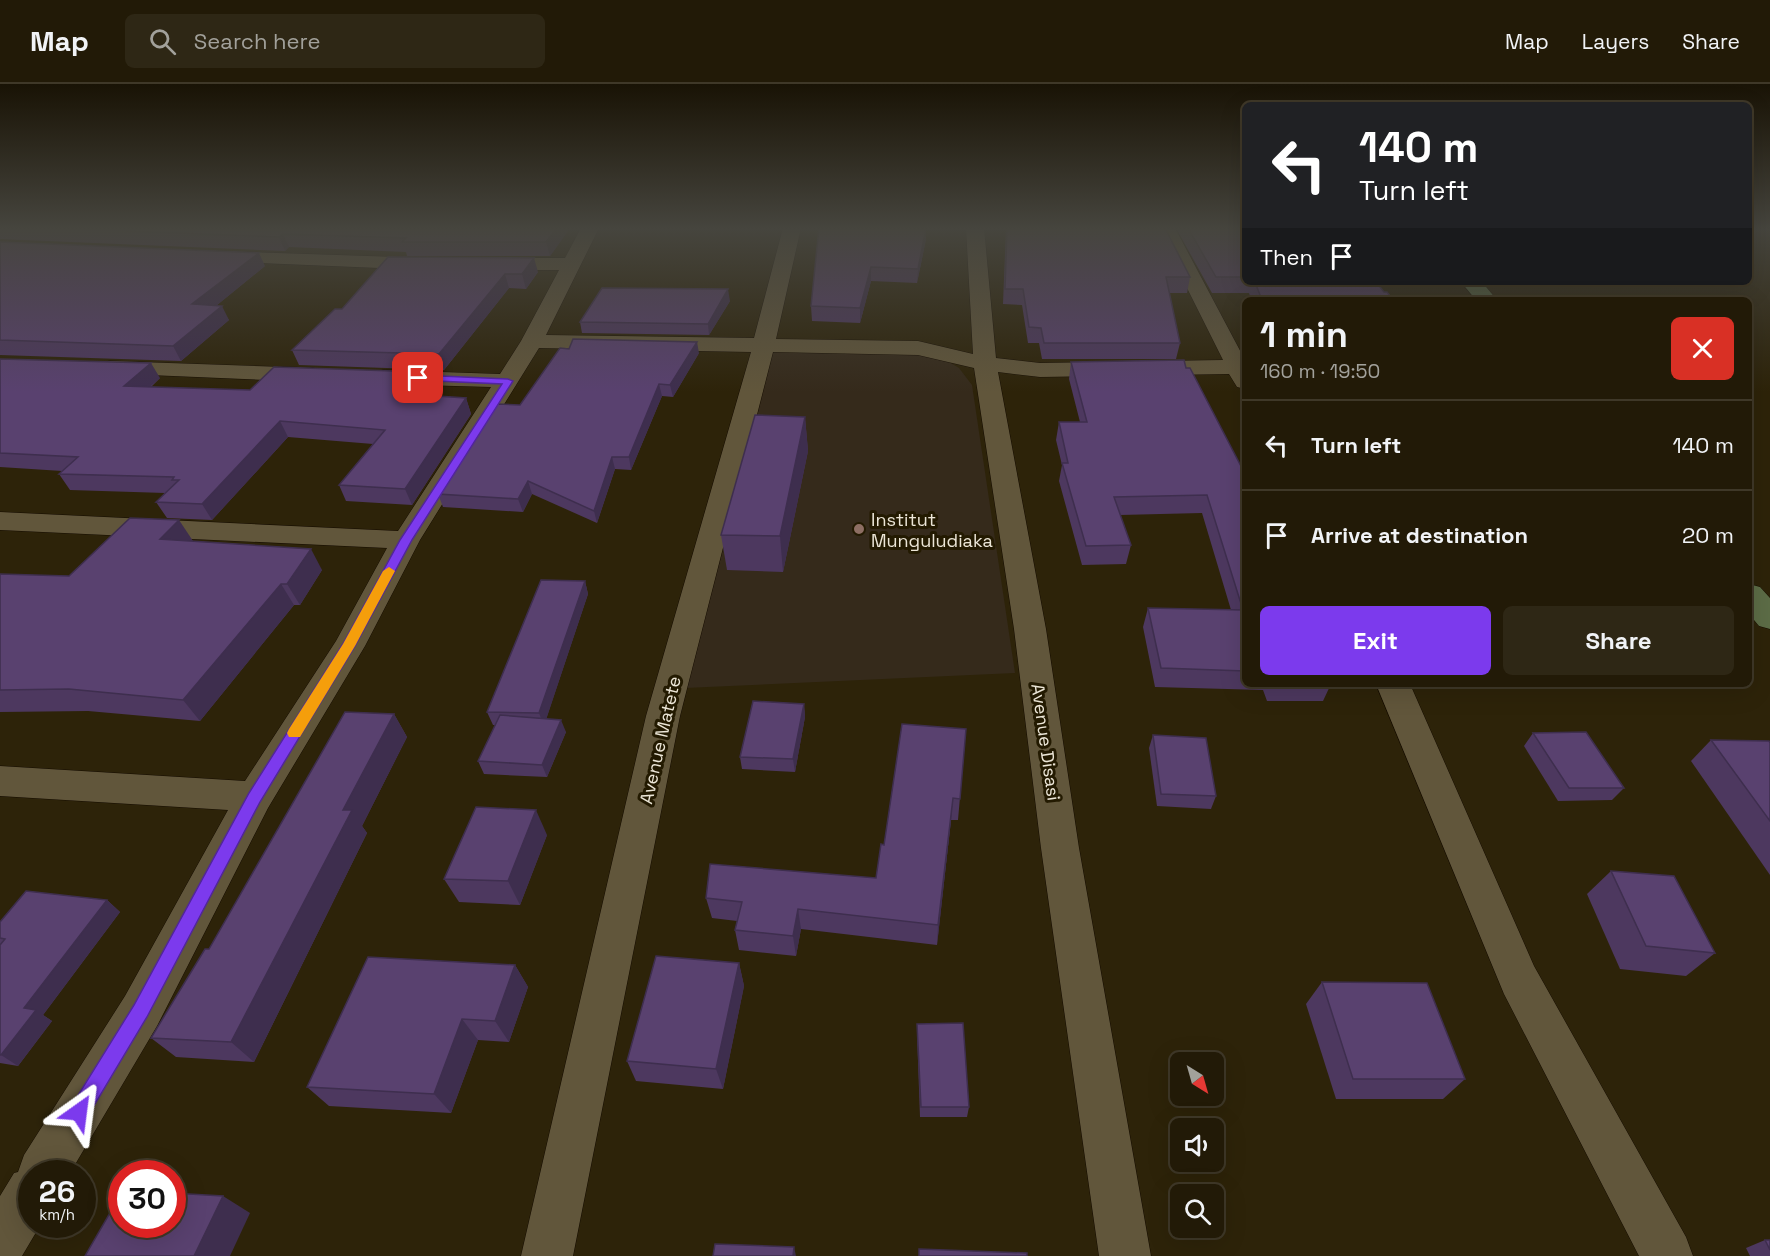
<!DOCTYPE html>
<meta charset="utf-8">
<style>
:root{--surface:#221a07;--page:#2e2715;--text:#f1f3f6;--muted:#a2a19b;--line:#3f3828;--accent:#7c3aed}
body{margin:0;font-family:"Space Grotesk",sans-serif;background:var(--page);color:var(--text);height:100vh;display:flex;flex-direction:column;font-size:22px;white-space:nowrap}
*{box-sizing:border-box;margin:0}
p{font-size:20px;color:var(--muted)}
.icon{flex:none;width:33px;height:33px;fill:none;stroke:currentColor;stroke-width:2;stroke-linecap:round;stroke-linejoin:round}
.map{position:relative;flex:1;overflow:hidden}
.drawer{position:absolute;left:1242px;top:213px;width:510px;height:390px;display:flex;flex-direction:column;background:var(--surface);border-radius:9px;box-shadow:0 6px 24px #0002,0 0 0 2px var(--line)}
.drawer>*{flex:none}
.guide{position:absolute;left:1242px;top:18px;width:510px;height:183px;border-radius:9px;box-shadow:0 6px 24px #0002,0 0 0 2px var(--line);background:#202124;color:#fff;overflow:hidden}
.needle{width:39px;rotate:143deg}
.fabs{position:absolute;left:1170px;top:968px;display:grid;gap:12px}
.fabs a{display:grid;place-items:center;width:54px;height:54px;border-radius:9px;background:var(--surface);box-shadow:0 6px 24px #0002,0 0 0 2px var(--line);font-size:30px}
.speed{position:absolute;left:18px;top:1076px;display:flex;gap:12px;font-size:30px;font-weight:700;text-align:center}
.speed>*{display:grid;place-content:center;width:78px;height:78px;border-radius:50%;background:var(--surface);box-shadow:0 6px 24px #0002,0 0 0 2px var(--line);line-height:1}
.speed small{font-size:15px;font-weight:400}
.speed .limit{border:9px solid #d22;background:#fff;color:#111}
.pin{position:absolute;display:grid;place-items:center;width:51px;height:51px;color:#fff;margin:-26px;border-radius:12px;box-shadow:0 3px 9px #0006}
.me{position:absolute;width:66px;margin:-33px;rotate:31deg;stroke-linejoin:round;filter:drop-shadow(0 0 4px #0008)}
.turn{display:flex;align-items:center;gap:21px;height:126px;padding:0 18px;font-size:27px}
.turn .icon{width:78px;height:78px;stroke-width:2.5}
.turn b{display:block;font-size:42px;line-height:51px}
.then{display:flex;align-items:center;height:57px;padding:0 18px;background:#0003;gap:12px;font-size:22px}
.round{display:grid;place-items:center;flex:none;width:63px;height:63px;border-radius:9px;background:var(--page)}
.overview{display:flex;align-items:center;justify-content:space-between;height:102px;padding:0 18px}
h1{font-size:36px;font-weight:800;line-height:45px}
.primary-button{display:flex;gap:12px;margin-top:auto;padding:12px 18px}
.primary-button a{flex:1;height:69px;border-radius:9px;background:var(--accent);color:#fff;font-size:24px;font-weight:800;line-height:69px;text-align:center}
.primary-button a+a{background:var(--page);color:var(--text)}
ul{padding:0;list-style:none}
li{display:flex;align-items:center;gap:18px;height:90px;padding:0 18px;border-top:2px solid var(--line)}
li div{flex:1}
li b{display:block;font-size:22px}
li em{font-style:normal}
header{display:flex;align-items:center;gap:36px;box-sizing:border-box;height:84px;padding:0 30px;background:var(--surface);border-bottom:2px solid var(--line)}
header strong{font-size:28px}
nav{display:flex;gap:33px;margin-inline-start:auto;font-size:21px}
.search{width:420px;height:54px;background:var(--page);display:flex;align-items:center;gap:15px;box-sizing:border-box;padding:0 21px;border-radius:9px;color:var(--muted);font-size:22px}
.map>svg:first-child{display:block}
.education{fill:#352a1b}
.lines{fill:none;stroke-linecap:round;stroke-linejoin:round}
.street-casing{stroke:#150c00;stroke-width:1}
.secondary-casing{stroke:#150c00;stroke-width:1}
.street{fill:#61563b;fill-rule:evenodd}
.secondary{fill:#5c6c46;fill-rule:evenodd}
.wall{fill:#4d385f}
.shaded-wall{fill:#3e2e4e}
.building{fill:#59416f;stroke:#3e2e4e;stroke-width:1.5}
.route{fill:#7c3aed;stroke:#51269a;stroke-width:1.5}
.slow{fill:#f59e0b}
.education-dot{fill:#8d6e63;stroke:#231a01;stroke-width:2}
.labels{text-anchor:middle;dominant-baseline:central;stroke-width:6;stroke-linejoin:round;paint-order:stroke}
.poi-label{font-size:18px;fill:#ece6d7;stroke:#231a01;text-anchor:start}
.street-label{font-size:18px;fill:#ece6d7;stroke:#231a01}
</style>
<header>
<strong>Map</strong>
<div class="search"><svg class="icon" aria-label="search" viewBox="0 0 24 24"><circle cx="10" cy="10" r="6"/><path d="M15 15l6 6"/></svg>Search here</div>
<nav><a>Map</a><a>Layers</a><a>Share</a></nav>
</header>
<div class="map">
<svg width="1770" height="1172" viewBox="0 0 1770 1172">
<rect width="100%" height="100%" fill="#2d2309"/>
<polygon class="education" points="769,267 924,267 939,272 959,284 972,301 1015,589 685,604"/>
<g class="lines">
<defs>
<g id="street">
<polygon points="581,144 599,144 546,251 754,254 783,144 801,144 776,255 918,257 973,270 966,144 984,144 996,274 1040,279 1223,276 1157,144 1175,144 1245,276 1245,305 1237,303 1229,290 1040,293 998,288 1046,545 1079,764 1151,1172 1099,1172 1041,764 1014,545 974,284 918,271 773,268 680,632 573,1172 521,1172 646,632 751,268 539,264 420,456 365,562 268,724 157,942 70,1089 32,1089 32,1140 41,1140 22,1172 0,1172 0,1112 14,1089 18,1088 24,1071 125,912 228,726 0,712 0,682 245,697 336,557 387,464 0,446 0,428 398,447 491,303 383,300 375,298 371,293 375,288 383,286 500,290 521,257 559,186 491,186 484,184 481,180 484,176 491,174 565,174"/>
<polygon points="218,167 427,174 434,176 437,180 434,184 427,186 211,177 208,173 211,169"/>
<polygon points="110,277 313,284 321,286 325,291 321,296 313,298 102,289 99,284 102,279"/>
<polygon points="1376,600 1410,600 1534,882 1686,1153 1693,1172 1639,1172 1504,910"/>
</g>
<g id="secondary">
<polygon points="1461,198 1482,198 1497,216 1476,216"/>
<polygon points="1749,500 1760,503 1770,514 1770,545 1759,542 1749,530"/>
</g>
</defs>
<use href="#street" class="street-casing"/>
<use href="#secondary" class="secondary-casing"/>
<use href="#street" class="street"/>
<use href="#secondary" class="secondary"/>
</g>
<g class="wall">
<polygon points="0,144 570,144 550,172 407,172 406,168 289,163 285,167 0,155"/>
<polygon points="819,144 926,144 926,155 917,199 871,197 860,239 812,237 811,222"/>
<polygon points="1006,144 1165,144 1190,193 1187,209 1169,209 1180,259 1176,275 1042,275 1039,259 1028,259 1022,221 1003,220"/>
<polygon points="1176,144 1245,144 1245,198 1376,198 1384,208 1393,216 1251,216 1249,209 1212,209"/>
<polygon points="0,158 265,182 217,221 229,236 181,277 0,271"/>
<polygon points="388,173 538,188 526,205 509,204 444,286 299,281 292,266 342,225"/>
<polygon points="730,217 709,251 582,249 580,238"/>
<polygon points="699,269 673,313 662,312 631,386 615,385 597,439 532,410 523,428 443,423 438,410 520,321"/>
<polygon points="0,275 160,294 151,303 250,306 430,303 424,311 466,314 471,330 412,421 346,417 339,401 373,360 288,353 212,436 167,434 156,418 165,409 70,406 59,390 62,387 0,383"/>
<polygon points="1071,278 1186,284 1245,390 1245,600 1331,600 1323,617 1267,617 1263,606 1155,603 1143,543 1148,524 1231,526 1202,429 1120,431 1131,461 1126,480 1082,481 1059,397 1062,381 1056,356 1059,338 1080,338 1069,295"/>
<polygon points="805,333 808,367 783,488 727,486 721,451"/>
<polygon points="192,457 322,486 300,521 294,521 200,637 88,627 0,628 0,490 69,492"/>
<polygon points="585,497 588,510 546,635 566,648 547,693 484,690 478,677 496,641 493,641 487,628"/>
<polygon points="804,620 805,633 795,688 742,685 740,673"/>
<polygon points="394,630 407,653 362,742 367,749 254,978 176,973 151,954 209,865"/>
<polygon points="966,645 958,736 951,736 937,861 801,845 796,872 739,866 735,846 737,837 712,834 706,814 876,794 884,761"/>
<polygon points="1533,649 1624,704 1612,716 1558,717 1524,662"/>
<polygon points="1153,651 1216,712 1211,725 1157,722 1149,664"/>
<polygon points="1711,656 1770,659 1770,791 1691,677"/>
<polygon points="547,751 520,821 459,818 444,795"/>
<polygon points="1611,787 1715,869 1686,892 1620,885 1587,810"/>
<polygon points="107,816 120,828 43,931 52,937 18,982 0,979 0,838"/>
<polygon points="739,879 744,902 723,1005 636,997 627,977"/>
<polygon points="515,881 528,903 509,958 478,956 451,1029 329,1022 307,1003"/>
<polygon points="1322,898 1465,995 1443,1015 1336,1015 1306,920"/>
<polygon points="917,940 969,1023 967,1033 920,1033 917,950"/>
<polygon points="1765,1156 1770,1156 1770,1172 1750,1172 1746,1164"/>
</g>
<g class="shaded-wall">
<polygon points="557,144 570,144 550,172 546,158"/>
<polygon points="926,144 926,155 917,199 918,185"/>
<polygon points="283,150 289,163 285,167 279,153"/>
<polygon points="259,169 265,182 200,235 192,220"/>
<polygon points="534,174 538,188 526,205 522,190"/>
<polygon points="871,183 871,197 860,239 860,224"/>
<polygon points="505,190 509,204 444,286 439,270"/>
<polygon points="728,205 730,217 709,251 708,240"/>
<polygon points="222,222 229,236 181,277 173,262"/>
<polygon points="697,258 699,269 673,313 670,301"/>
<polygon points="151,279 160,294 134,317 124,302"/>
<polygon points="424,288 430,303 413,325 407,310"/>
<polygon points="659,300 662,312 631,386 629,373"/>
<polygon points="466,314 471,330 412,421 405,405"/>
<polygon points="805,333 808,367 783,488 780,452"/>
<polygon points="280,337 288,353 212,436 202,420"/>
<polygon points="612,373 615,385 597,439 594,427"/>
<polygon points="528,397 532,410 523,428 518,415"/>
<polygon points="179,436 193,457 160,455"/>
<polygon points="311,465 322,486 300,521 287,500"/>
<polygon points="585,497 588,510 544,642 539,629"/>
<polygon points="281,500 294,521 200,637 183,616"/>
<polygon points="804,620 805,633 795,688 793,675"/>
<polygon points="394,630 407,653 362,742 367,749 254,978 231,958 343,726"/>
<polygon points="561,636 566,648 547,693 542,681"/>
<polygon points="953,714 951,736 937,861 938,841"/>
<polygon points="536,726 547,751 520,821 508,797"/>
<polygon points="107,816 120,828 43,931 52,937 18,982 1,971 24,924"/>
<polygon points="798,825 801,845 796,872 793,852"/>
<polygon points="739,879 744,902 723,1005 716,985"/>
<polygon points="515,881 528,903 509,958 495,937"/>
<polygon points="462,935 478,956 451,1029 434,1010"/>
<polygon points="223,1112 250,1129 230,1172 194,1172"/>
<polygon points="794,1163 796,1172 793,1172"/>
</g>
<g class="building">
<polygon points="47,144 557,144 546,158 402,158 406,154 283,150 279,153"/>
<polygon points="819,144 926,144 918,185 871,183 860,224 811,222"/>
<polygon points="1007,144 1165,144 1190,193 1166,193 1180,259 1044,259 1041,244 1029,243 1023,205 1005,205"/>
<polygon points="1188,144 1245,144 1245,193 1216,193"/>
<polygon points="0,158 259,169 192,220 222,222 173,262 0,256"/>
<polygon points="388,173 534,174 522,190 505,190 439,270 292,266 335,225 342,225"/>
<polygon points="1255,198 1376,198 1384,208 1387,208 1393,216 1262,216"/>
<polygon points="602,204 728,205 708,240 580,238"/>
<polygon points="573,255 697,258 670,301 659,300 629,373 612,373 594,427 528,397 518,415 438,410 496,320 520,321 560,264 569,265"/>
<polygon points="0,275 151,279 124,302 250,306 274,283 424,288 407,310 466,314 405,405 339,401 385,346 280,337 202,420 156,418 179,396 172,396 174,393 59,390 78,373 0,369"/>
<polygon points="1184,276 1186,284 1190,284 1245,390 1245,396 1242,396 1245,404 1245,587 1161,584 1148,524 1243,526 1207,411 1114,413 1131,461 1086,462 1062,379 1068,379 1059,338 1087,338 1071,278"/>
<polygon points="755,331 805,333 780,452 721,451"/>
<polygon points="130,434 179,436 160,455 311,465 287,500 281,500 183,616 69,605 0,606 0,490 69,492"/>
<polygon points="541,496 585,497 539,629 487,628"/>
<polygon points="753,617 804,620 793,675 740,673"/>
<polygon points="345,628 394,630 343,726 352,726 231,958 151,954 205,865 209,865"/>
<polygon points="500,631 561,636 542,681 478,677"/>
<polygon points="902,640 966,645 960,715 953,714 938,841 798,825 793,852 735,846 742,818 706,814 710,780 876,794 881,760 884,761"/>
<polygon points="1586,648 1624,704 1569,704 1533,649"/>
<polygon points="1153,651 1206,654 1216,712 1161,710"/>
<polygon points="1711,656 1769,657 1770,659 1770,737"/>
<polygon points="476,723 536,726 508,797 444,795"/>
<polygon points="1611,787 1674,792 1715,869 1646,862"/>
<polygon points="26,807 107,816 24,924 36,926 1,971 0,971 0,861 5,855 0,854 0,838"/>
<polygon points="656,872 739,879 716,985 627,977"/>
<polygon points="368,873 515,881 495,937 462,935 434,1010 307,1003"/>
<polygon points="1322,898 1427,899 1465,995 1353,995"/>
<polygon points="963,939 969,1023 921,1023 917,940"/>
<polygon points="122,1108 122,1140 172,1140 172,1109 223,1112 194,1172 85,1172"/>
<polygon points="1765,1156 1770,1156 1770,1166"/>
<polygon points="715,1160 794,1163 793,1172 713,1172"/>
<polygon points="919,1165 1027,1169 1027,1172 919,1172"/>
</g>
<linearGradient id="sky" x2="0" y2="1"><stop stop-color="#191305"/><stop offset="0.47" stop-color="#46453e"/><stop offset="1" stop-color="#46453e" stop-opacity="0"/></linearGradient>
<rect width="1770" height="308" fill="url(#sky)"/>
<polygon class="route" points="418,291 508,295 513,297 412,456 355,562 260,718 147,933 86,1035 79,1038 72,1035 69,1028 72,1021 134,921 249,709 343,560 400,456 502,300 414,296 414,292"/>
<polygon class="slow" points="389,483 395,487 355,562 300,653 289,653 287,649 289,645 343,560 383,487"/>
<circle class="education-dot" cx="859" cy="445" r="6"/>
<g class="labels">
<g class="poi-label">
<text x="871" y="435">Institut<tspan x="871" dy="21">Munguludiaka</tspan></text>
</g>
<g class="street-label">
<text transform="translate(660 656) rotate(-77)">Avenue Matete</text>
<text transform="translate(1046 658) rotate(82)">Avenue Disasi</text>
</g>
</g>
</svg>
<div class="fabs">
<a><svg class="needle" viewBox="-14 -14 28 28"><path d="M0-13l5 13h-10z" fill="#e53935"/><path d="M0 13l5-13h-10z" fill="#a2a19b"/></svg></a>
<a><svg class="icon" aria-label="sound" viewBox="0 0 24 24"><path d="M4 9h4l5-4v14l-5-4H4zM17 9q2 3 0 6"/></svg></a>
<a><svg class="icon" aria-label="search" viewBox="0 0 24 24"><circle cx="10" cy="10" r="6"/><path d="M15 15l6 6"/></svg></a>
</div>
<div class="speed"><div>26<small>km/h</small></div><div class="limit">30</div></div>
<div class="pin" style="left:418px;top:294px;background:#d93025"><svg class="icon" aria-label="arrive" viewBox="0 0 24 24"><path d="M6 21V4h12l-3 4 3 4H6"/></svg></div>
<svg class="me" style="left:79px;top:1028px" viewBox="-20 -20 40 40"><path d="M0-17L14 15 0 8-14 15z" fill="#7c3aed" stroke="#fff" stroke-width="4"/></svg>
<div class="guide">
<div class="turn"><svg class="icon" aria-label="left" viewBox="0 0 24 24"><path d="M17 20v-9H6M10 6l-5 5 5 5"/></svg><div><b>140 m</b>Turn left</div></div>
<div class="then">Then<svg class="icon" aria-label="arrive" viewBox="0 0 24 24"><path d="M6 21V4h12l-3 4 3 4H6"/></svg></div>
</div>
<section class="drawer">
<div class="overview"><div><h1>1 min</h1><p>160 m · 19:50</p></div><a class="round" style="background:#d93025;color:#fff"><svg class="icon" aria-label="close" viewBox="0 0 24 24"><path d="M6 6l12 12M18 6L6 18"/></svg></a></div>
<ul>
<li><svg class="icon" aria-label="left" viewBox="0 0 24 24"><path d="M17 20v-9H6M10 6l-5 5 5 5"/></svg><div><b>Turn left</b></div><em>140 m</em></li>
<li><svg class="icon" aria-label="arrive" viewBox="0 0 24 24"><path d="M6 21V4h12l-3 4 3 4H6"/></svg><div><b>Arrive at destination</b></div><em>20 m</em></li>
</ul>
<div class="primary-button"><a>Exit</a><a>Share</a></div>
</section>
</div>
